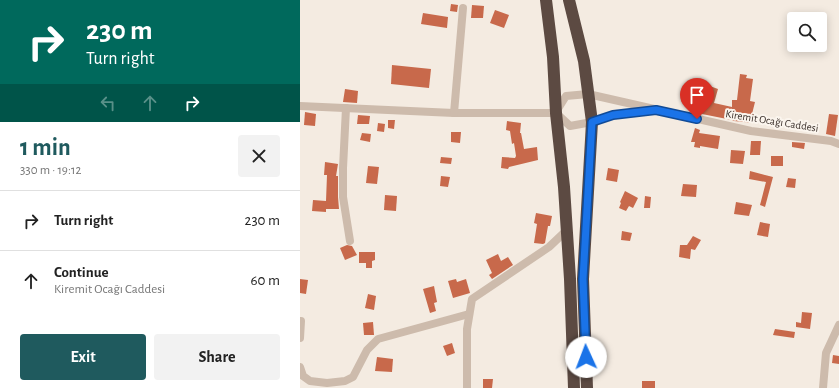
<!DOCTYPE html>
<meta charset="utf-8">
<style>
:root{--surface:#fff;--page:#f2f2f2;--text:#222;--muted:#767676;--line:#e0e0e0;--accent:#1f5a5e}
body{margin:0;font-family:"Alegreya Sans",sans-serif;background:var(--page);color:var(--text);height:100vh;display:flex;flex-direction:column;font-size:15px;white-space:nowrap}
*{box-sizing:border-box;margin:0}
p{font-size:13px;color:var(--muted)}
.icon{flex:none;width:22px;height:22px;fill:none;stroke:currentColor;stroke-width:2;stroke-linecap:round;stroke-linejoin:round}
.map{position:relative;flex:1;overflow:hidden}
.side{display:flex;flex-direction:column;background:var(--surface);width:300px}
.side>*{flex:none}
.guide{background:#00695c;color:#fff;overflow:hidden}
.fabs{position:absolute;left:487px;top:12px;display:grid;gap:8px}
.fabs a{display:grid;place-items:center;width:40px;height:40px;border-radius:4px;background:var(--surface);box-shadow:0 2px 10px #0003;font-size:20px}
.pin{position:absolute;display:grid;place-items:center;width:34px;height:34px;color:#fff;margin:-41px -17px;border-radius:50% 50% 50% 0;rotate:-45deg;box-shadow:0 0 4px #0007}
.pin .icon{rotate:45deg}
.me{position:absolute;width:44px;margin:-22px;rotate:358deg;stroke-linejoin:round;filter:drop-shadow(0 0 3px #0008)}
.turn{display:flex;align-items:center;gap:14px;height:84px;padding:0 20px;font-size:18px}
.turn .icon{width:52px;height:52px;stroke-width:2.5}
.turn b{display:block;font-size:28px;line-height:34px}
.lanes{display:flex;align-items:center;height:38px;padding:0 20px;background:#0003;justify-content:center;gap:20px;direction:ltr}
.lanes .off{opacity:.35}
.round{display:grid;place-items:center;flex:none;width:42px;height:42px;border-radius:4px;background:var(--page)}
.overview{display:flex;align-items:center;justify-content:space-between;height:68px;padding:0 20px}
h1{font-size:24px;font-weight:600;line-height:30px;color:var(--accent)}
.primary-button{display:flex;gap:8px;margin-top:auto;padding:8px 20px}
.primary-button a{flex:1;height:46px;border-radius:4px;background:var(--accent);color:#fff;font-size:16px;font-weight:600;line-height:46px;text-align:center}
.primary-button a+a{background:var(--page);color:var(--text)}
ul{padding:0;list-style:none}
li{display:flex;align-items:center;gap:12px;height:60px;padding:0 20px;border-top:1px solid var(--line)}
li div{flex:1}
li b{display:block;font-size:15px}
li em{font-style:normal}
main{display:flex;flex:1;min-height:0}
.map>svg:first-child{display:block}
.building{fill:#c8694b}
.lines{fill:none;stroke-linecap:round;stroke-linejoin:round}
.minor{stroke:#cdbbac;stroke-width:8}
.highway{stroke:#5c4a42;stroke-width:12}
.route-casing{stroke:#114b97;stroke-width:10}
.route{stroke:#1a73e8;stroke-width:7}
.labels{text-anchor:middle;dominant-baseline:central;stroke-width:4;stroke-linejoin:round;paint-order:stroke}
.street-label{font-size:11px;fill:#3b302b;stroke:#fbf5ee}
</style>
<main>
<section class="side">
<div class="guide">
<div class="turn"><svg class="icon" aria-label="right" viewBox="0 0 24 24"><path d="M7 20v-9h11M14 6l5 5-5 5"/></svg><div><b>230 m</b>Turn right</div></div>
<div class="lanes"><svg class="icon off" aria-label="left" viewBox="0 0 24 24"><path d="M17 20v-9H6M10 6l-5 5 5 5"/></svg><svg class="icon off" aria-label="ahead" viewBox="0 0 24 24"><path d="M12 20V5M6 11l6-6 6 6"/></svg><svg class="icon" aria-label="right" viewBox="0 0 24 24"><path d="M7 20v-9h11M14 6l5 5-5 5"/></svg></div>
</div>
<div class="overview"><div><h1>1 min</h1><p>330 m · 19:12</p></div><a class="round"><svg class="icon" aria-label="close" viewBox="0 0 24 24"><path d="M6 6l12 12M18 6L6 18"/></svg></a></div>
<ul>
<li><svg class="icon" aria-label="right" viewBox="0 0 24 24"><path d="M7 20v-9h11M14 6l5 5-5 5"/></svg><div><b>Turn right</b></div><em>230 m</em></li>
<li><svg class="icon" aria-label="ahead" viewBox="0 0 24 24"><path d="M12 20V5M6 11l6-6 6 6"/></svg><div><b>Continue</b><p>Kiremit Ocağı Caddesi</p></div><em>60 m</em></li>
</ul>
<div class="primary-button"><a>Exit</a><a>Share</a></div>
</section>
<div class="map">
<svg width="539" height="388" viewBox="0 0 539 388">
<rect width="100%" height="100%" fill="#f4ebe1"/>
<g class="building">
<polygon points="151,4 158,5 157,12 150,11"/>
<polygon points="172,5 184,6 183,18 171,18"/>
<polygon points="195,10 209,15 204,28 190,23"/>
<polygon points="123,13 148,17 147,28 121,24"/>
<polygon points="92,65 131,69 129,88 91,84"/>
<polygon points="440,74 447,75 446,78 453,79 450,101 455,102 452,114 454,114 454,123 434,121 432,120 402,114 403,105 396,105 397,82 408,83 407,85 418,89 414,103 432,107 432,100 437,100"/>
<polygon points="45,89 58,91 57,103 43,102"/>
<polygon points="5,112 16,114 15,126 4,125"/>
<polygon points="529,114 538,115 535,136 526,134"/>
<polygon points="58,115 70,116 69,124 57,124"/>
<polygon points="88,120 95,120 94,129 88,128"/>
<polygon points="207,121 221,123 220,133 221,133 224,149 237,147 238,160 209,167 208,169 201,168 202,157 215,158 216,156 214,143 212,144 210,131 206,130"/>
<polygon points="78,123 85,124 84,132 77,131"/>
<polygon points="395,128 400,130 399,133 420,136 418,149 400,146 400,148 394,147 395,142 391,142"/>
<polygon points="151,132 161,132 160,143 151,142"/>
<polygon points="62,133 71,134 70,142 60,140"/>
<polygon points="451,141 461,141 460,155 450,155"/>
<polygon points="492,142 505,143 504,149 492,147"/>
<polygon points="431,150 445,151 443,164 430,163"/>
<rect x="471" y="156" width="12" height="10"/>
<polygon points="141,157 152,158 151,164 140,163"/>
<polygon points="25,162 38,164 36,176 38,176 38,197 39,209 26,209 26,212 12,211 13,200 26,201 27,175 24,175"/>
<polygon points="68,166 79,167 77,184 66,183"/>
<polygon points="308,168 319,170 317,182 306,180"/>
<polygon points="450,171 473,177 465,207 460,205 466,182 449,179"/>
<polygon points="141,176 150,177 148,187 140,186"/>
<polygon points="488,178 496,179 495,188 486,187"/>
<polygon points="383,184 397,185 396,197 381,196"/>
<polygon points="325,191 338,198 333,208 329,206 326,211 319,208 321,203 320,202"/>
<polygon points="85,195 97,196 96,211 84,210"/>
<polygon points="345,196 351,197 350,208 344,208"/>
<polygon points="436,202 452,205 449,216 434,214"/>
<polygon points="236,213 252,216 250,226 248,226 245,243 243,244 234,243 237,224 234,223"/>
<polygon points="460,222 470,224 468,237 457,235"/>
<polygon points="322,231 332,233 330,241 321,240"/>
<polygon points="393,236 401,240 395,250 391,249 390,259 379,257 380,245 387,245"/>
<polygon points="47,245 52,246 57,255 45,260 40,248"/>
<polygon points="59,252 75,252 75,260 72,261 72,268 66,268 66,263 59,263"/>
<polygon points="198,254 201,261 208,257 213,265 192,279 189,275 192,273 186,260"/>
<polygon points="0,279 8,280 6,294 0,293"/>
<polygon points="156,279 157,282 166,279 170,293 153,298 148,281"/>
<polygon points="134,286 137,302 134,303 136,311 130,313 123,289"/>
<polygon points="68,294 76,296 74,310 65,308"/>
<polygon points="502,312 512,313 510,329 496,327 496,322 501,323"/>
<polygon points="73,322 74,335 64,335 63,323"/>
<polygon points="475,329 495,332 494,338 473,335"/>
<polygon points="152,343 155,353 147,356 143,346"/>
<polygon points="533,355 539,356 539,364 532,363"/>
<polygon points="77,357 93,359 92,372 75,371"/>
<polygon points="183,379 193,379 192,388 183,388"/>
<rect x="342" y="381" width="13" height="7"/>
</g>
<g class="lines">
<g class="minor">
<polyline points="0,106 154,113 256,113 270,126 292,122 313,115 355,110"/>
<polyline points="46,108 43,168 43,197 50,241"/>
<polyline points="256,112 266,96 288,94 451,131 531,141 539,144"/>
<polyline points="154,113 163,8"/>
<polyline points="0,321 1,321 0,338"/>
<polyline points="0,367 3,376 10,381 27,383 45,381 53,377 67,350 78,339 169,314"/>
<polyline points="167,388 167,329 172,299 249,247 267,230"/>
<polyline points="523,388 526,353 539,325"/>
</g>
<g class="highway">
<polyline points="246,0 253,57 256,113 264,187 270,279 274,388"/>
<polyline points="269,0 284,61 292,122 283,279 287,388"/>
</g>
</g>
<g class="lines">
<defs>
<polyline id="route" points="286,357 283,279 292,122 313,115 356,110 397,119"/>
</defs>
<use href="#route" class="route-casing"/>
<use href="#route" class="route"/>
</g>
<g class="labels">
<g class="street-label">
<text transform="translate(472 121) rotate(9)">Kiremit Ocağı Caddesi</text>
</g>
</g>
</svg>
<div class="fabs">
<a><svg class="icon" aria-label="search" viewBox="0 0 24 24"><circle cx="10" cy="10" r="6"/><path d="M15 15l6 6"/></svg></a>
</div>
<div class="pin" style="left:397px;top:119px;background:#d93025"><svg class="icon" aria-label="arrive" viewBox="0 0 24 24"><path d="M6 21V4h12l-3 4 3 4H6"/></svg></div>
<svg class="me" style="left:286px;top:357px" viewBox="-20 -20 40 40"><circle r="19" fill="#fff"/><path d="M0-13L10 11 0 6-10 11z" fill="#1a73e8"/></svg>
</div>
</main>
